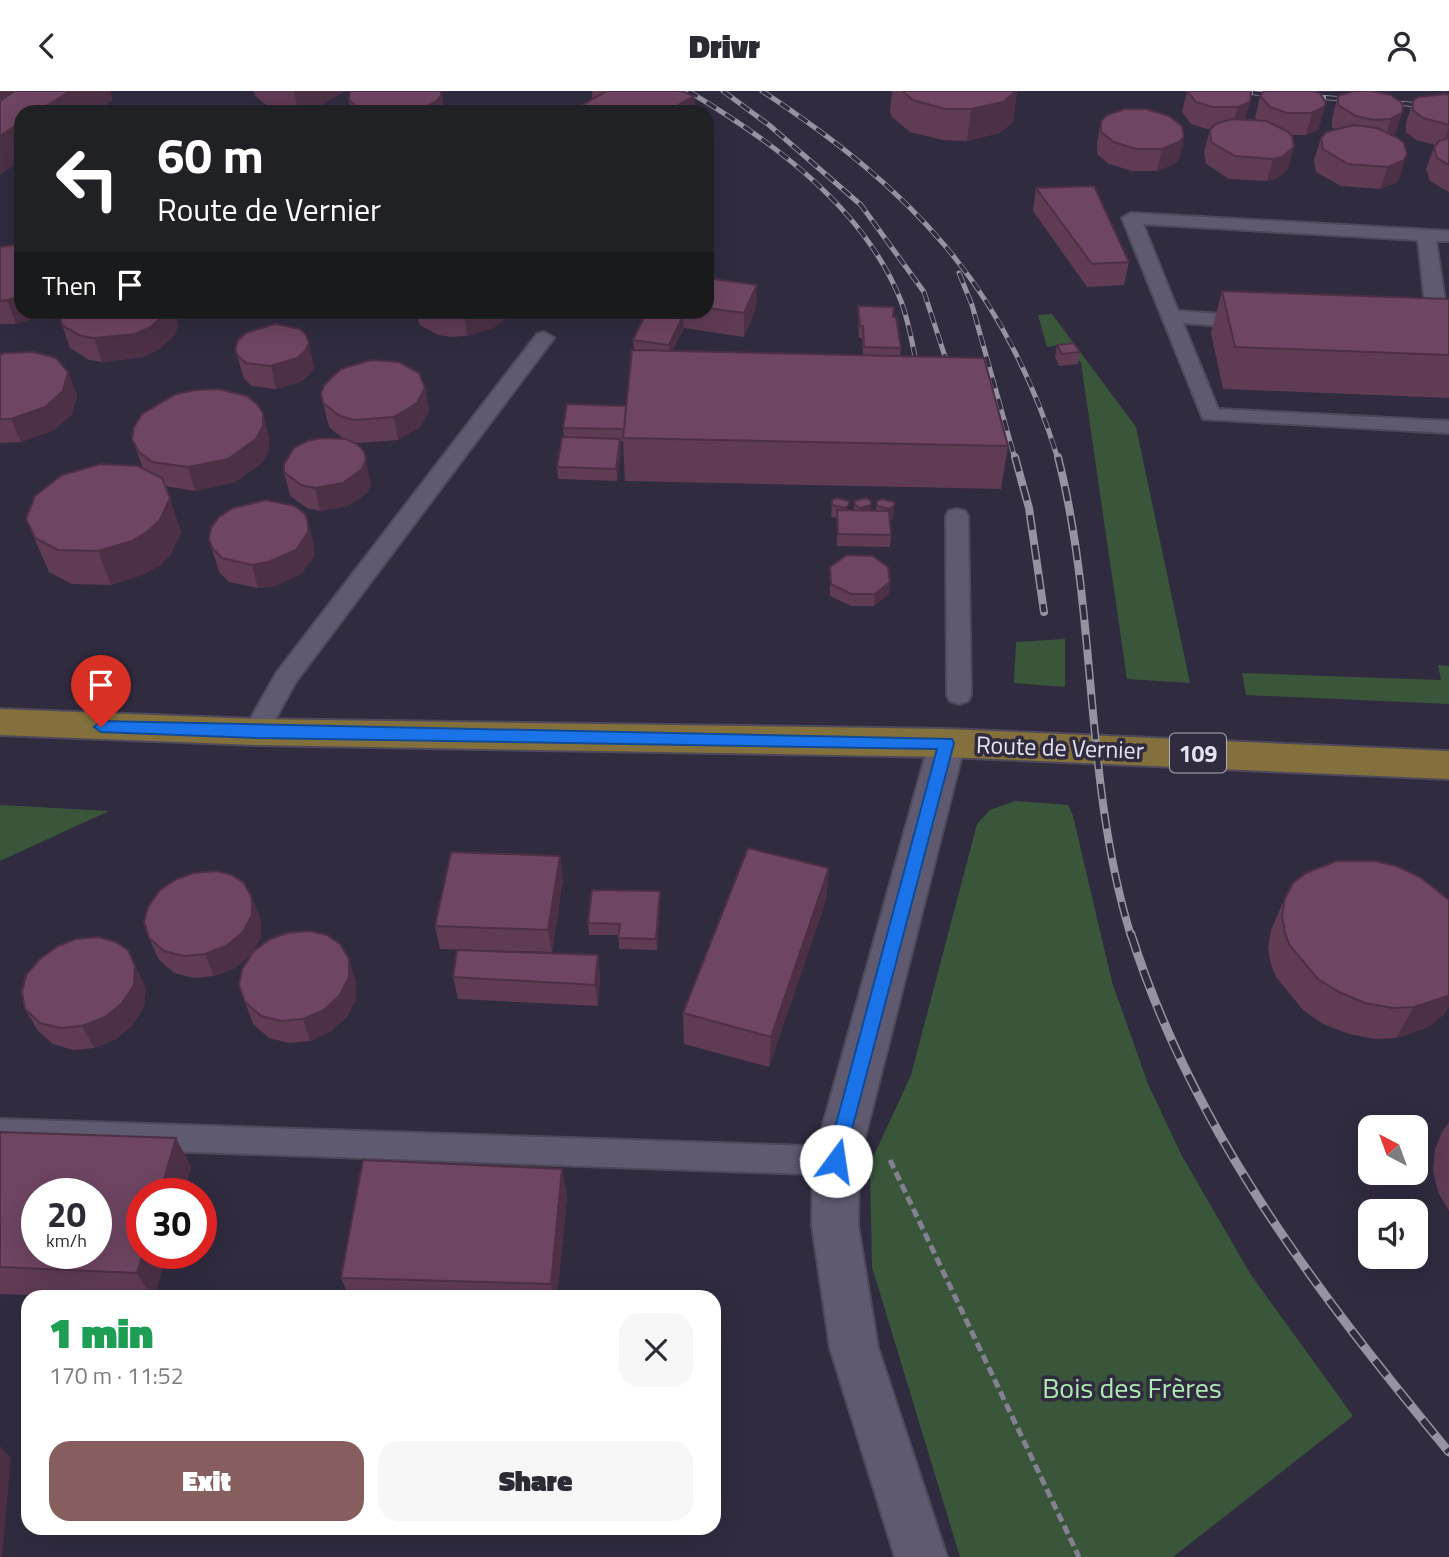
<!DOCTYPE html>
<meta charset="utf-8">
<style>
:root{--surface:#fff;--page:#f7f7f7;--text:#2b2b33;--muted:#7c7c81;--accent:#865e5e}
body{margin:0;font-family:"Titillium Web",sans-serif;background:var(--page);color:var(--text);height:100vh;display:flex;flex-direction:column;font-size:26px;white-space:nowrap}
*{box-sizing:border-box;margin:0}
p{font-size:23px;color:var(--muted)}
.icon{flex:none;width:38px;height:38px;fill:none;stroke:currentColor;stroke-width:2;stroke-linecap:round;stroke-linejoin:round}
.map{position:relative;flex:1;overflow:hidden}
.sheet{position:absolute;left:21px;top:1199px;width:700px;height:245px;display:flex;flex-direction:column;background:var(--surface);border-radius:21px;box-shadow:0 7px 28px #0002}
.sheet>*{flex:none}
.top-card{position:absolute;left:14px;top:14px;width:700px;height:214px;border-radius:21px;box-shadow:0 7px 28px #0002;background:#202124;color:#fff;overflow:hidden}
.needle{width:46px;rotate:319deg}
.fabs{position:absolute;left:1358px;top:1024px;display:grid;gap:14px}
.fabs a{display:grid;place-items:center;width:70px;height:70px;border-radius:14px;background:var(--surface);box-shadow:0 7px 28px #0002;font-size:35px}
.speed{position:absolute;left:21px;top:1087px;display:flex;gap:14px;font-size:35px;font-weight:700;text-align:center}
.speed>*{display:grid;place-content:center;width:91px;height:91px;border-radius:50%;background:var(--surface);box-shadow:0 7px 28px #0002;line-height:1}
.speed small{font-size:18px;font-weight:400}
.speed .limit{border:10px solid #d22;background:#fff;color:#111}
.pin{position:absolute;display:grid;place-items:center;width:60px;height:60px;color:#fff;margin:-72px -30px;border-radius:50% 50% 50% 0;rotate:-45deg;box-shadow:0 0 7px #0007}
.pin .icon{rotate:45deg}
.me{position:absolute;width:77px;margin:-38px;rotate:14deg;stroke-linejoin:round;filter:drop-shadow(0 0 5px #0008)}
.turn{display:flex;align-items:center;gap:24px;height:147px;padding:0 28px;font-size:32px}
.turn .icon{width:91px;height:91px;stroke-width:2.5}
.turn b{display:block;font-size:49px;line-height:60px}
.then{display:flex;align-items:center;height:66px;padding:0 28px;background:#0003;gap:14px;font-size:26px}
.round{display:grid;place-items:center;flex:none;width:74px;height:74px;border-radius:21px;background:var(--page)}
.headline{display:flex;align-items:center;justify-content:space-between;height:119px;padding:0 28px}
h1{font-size:42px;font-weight:800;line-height:52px;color:#1e9e55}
.cta{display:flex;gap:14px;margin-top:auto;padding:14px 28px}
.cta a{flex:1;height:80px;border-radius:21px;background:var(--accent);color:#fff;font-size:28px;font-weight:800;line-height:80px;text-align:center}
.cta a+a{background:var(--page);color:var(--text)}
header{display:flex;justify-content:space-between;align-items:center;height:91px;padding:0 28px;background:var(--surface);font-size:32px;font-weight:800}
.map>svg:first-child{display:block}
.green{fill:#39563b}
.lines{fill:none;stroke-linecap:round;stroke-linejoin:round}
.lane-casing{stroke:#4e495a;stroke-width:4}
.street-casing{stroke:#4e495a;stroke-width:4}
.primary-casing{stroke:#4e495a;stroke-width:4}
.path{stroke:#858091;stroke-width:5;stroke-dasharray:9 4.5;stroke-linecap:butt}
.lane{fill:#5f5a70;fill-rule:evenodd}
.street{fill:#5f5a70;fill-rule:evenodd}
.primary{fill:#83703c;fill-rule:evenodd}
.rail-far2-casing{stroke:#9692a2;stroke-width:5}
.rail-far1-casing{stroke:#9692a2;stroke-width:8}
.rail-casing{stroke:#9692a2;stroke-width:9}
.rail-far2{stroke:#302b3f;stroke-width:3.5;stroke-dasharray:11;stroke-linecap:butt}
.rail-far1{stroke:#302b3f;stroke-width:5;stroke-dasharray:15;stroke-linecap:butt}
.rail{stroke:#302b3f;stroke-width:6;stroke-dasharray:19;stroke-linecap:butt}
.wall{fill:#5f3b54}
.shaded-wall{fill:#4d3045}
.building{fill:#6e4562;stroke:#4d3045;stroke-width:2;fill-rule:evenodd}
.route{fill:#1a73e8;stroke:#114b97;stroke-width:2}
.labels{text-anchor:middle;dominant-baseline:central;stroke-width:7;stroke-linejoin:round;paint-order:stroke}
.shield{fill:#302b3f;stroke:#afacbb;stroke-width:2}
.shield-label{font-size:23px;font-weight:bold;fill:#e6e3f0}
.street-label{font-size:24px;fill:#e6e3f0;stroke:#302b3f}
.near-park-label{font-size:28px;fill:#aeebb2;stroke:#302b3f}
</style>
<header><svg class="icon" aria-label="back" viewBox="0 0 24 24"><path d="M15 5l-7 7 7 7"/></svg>Drivr<svg class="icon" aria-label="person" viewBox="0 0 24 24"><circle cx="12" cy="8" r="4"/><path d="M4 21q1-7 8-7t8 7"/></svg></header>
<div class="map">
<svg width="1449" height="1466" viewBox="0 0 1449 1466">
<rect width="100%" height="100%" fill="#302b3f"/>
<g class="green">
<polygon points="1052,223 1136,336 1190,592 1127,588 1081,272 1067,253 1047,256 1038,224"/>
<polygon points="1065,548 1065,596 1014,592 1016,551"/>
<polygon points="1438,574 1449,575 1449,613 1246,604 1242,582 1441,589"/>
<polygon points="1015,710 1068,714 1073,725 1112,891 1148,993 1182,1065 1251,1184 1353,1325 1173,1466 960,1466 872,1176 870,1073 911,984 977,733 990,719"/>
<polygon points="0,714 109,720 0,770"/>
</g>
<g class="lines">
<defs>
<g id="lane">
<polygon points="1131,122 1449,140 1449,150 1436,150 1449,237 1430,234 1427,230 1418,149 1143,133 1178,220 1250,225 1260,231 1250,237 1183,232 1218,318 1449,330 1449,342 1203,328 1122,127"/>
<polygon points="544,241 554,247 295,592 265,647 256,650 247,647 243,641 277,581 537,243"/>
<polygon points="957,418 965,420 968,425 971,604 968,610 959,613 950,610 947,604 946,425 949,420"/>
<polygon points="0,1028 836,1056 847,1060 851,1070 847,1080 836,1084 0,1054"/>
</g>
<polygon id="street" points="947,638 960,642 965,652 859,1070 858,1134 878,1257 947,1466 895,1466 830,1257 812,1134 813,1070 929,652 934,642"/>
<polygon id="primary" points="0,618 256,628 947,638 1449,660 1449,688 947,666 256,654 0,644"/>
</defs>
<use href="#lane" class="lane-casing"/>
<use href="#street" class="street-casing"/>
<use href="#primary" class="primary-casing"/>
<polyline class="path" points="890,1069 1079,1466"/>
<use href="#lane" class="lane"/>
<use href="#street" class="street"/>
<use href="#primary" class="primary"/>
<defs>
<g id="rail-far2">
<path d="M688,0C772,50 864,116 901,210C910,234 913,259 919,283"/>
<polyline points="723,0 769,34 861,114 924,201 951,284"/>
<path d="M762,0C911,98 1004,194 1058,368"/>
<polyline points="1231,0 1280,4"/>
<polyline points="1304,5 1357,9"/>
<polyline points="1381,11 1449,16"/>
<polyline points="959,182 972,214 1015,368"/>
</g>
<g id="rail-far1">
<polyline points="1015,366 1029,417 1044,521"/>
<path d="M1058,366C1098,523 1083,689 1131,845"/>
</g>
<path id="rail" d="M1131,843C1193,1040 1319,1204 1449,1361"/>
</defs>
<use href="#rail-far2" class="rail-far2-casing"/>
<use href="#rail-far1" class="rail-far1-casing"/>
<use href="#rail" class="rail-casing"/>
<use href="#rail-far2" class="rail-far2"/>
<use href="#rail-far1" class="rail-far1"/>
<use href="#rail" class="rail"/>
</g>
<g class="wall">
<polygon points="254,0 345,0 320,15 298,19 266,14 255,5"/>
<polygon points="592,0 681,0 592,9"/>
<polygon points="892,0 894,0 894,8 894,0 1017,0 1013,31 999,42 967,50 942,49 910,41 892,26 890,20"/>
<polygon points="1187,0 1250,0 1245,29 1257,29 1255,27 1260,5 1326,12 1318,39 1306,44 1292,44 1288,78 1276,88 1267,90 1229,88 1206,73 1204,61 1210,38 1207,38 1191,33 1182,21"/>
<polygon points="1449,4 1449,101 1430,90 1426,78 1435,54 1416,49 1406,41 1406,32 1413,10"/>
<polygon points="1338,5 1403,18 1396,40 1393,45 1400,86 1397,91 1380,98 1341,95 1316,81 1314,69 1321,47 1335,38 1332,36 1332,27"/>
<polygon points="349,9 444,15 444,21 351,21"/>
<polygon points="1101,30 1184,46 1179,68 1174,73 1157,80 1132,80 1109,73 1097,63 1097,52"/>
<polygon points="1036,97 1129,171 1124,194 1087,196 1033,120"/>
<polygon points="0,156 21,220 50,220 47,223 16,233 0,233"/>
<polygon points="707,187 756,217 744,246 684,237 672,260 863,264 862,247 859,247 858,227 858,215 893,226 901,257 900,265 1008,355 1001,398 625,390 623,350 620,350 621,360 617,390 558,388 557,376 564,346 563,337 626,315 634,259 633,249 647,220 707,220"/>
<polygon points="1222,200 1449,208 1449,307 1223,298 1211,242"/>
<polygon points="509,220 503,230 493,237 467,245 452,246 438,244 420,234 415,221"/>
<polygon points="177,228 178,236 174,245 158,259 143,266 102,271 89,269 70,257 62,234"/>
<polygon points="1057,254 1080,261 1078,273 1059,275 1055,266"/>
<polygon points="235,258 314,276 310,283 302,290 276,298 252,295 244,288"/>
<polygon points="0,264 68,281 77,305 72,323 54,339 21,351 0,352"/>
<polygon points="425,297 429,320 421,335 398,349 359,352 353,351 371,393 367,402 348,415 320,420 307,417 290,405 284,381 344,348 329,336 321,303"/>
<polygon points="269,346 269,358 262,372 235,391 195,400 165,395 181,441 171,463 160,474 145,483 111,494 72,493 49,481 26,428 143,377 132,348"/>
<polygon points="832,409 849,419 854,419 854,410 871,414 871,419 876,420 877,410 894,415 893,427 890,429 891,444 890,456 837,455 837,427 831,426"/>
<polygon points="308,431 314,455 314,465 302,482 275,495 258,497 229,491 219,481 209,448"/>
<polygon points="830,476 889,503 874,515 851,515 830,505"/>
<polygon points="829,777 826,809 769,976 684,953 683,922"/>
<polygon points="563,788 552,861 440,858 435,835"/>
<polygon points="660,800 660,812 657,859 619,858 619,844 589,844 588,832"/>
<polygon points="252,807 261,829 261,846 251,863 235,877 214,885 194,887 174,882 159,869 149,847"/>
<polygon points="1285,807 1449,809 1449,915 1444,923 1429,936 1396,947 1375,948 1349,943 1323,933 1303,919 1276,886 1271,874 1268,857 1271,839"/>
<polygon points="598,864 600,886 598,915 458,908 453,886"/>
<polygon points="356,890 356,908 347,926 331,940 310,950 289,952 269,947 253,933 245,911"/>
<polygon points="146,897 144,915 133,934 116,948 94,957 73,959 53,953 38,940 25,918"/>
<polygon points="1449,1031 1449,1120 1438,1101 1433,1080 1435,1058 1442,1041"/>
<polygon points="0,1041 176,1047 191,1076 184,1102 142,1102 155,1206 80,1206 0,1203"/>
<polygon points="562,1078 567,1107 557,1206 349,1206 341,1187"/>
</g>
<g class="shaded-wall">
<polygon points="0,0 46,0 0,27"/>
<polygon points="70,0 110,0 113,9 95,21 37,21"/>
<polygon points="294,0 345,0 320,15 298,19"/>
<polygon points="441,0 442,0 444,21 409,21"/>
<polygon points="1017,0 1013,31 999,42 967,50 971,18"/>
<polygon points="694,5 695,21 666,21"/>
<polygon points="1250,11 1244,33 1232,38 1238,16"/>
<polygon points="1326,12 1318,39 1306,44 1312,22"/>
<polygon points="1403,18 1394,44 1384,50 1391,28"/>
<polygon points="21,31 21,70 0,84 0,45"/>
<polygon points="1449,36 1449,55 1442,56"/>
<polygon points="1184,46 1179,68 1174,73 1157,80 1162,58"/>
<polygon points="1294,56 1288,78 1276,88 1267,90 1273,68"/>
<polygon points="1407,63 1400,86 1397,91 1380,98 1388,76"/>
<polygon points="757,194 756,217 744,246 744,222"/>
<polygon points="21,205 21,220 50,220 47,223 16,233 7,209"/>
<polygon points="168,220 175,220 178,236 174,245 158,259 143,266 102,271 94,247"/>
<polygon points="470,220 509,220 503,230 493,237 467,245 464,222"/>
<polygon points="683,225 684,237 669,266 669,254"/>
<polygon points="309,252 314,276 310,283 302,290 276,298 271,275"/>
<polygon points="68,281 77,305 72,323 54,339 21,351 11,328"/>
<polygon points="425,297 429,320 421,335 398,349 394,326"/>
<polygon points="263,322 269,346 269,358 262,372 235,391 195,400 188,376"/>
<polygon points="620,348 621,360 617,390 616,378"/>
<polygon points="366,369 371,393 367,402 348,415 320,420 315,397"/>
<polygon points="170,407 181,441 171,463 160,474 145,483 111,494 98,460"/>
<polygon points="871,414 870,426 859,429 860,417"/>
<polygon points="894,415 893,427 888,430 889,418"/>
<polygon points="308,431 314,455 314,465 302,482 275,495 258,497 252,474"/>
<polygon points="890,491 889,503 874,515 875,503"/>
<polygon points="560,765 563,788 552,861 548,839"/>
<polygon points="829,777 826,809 769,976 771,946"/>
<polygon points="660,800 660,812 657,859 656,848"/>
<polygon points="252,807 261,829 261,846 251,863 235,877 214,885 205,863"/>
<polygon points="598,864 600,886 598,915 595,894"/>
<polygon points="349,868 356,890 356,908 347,926 331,940 310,950 303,928"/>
<polygon points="135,875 146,897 144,915 133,934 116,948 94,957 82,935"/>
<polygon points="1449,904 1449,915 1444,923 1429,936 1396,947 1414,916"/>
<polygon points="176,1047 191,1076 184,1102 160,1102"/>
<polygon points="562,1078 567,1107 557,1206 553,1206 551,1193"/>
<polygon points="143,1162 167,1162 155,1206 152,1206 137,1182"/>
<polygon points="0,1355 11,1367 2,1466 0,1466"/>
</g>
<g class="building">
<polygon points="15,0 70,0 37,21 21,21 21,31 0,45 0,10"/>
<polygon points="350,0 441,0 441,5 435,11 417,20 409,21 370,21 361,19 349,9"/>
<polygon points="607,0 681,0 694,5 666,21 570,21"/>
<polygon points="902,0 1016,0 1003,11 971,18 945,18 913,9"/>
<polygon points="1187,0 1250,0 1251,1 1250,11 1238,16 1212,16 1196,11"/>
<polygon points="1264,0 1313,0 1320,2 1326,12 1324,16 1312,22 1287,22 1270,16 1260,5"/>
<polygon points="1354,0 1371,0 1391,4 1402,12 1403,18 1402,22 1391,28 1373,29 1356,25 1338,14 1338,5"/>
<polygon points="1446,3 1449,4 1449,34 1423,27 1413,19 1413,10 1418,6"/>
<polygon points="1125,18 1146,18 1169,25 1182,35 1184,46 1179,51 1162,58 1136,58 1114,51 1101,41 1101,30 1107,24"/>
<polygon points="1232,28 1266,30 1287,40 1292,45 1294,56 1282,66 1273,68 1235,65 1211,51 1210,39 1215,33"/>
<polygon points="1354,34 1377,37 1398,47 1404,52 1407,63 1404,69 1388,76 1348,73 1323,58 1321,47 1326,41"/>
<polygon points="1449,47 1449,74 1437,67 1434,56 1439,50"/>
<polygon points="1094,95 1129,171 1092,173 1036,97"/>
<polygon points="21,153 21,205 7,209 0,210 0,156"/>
<polygon points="707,187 757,194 744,222 707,217"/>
<polygon points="1222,200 1449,208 1449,264 1235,256"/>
<polygon points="858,215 894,216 893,226 896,226 901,257 864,256 863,235 860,235"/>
<polygon points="59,220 168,220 151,236 135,243 94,247 81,245 62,234"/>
<polygon points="435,220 470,220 464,222 448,222"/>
<polygon points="647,220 660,220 660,222 683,225 669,254 633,249"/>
<polygon points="275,233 300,238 306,244 309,252 305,260 297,267 271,275 246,272 238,265 235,258 238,249 246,242"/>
<polygon points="1074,252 1080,261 1062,263 1057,254"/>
<polygon points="632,259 984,267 1008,355 623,347"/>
<polygon points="34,261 56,267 68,281 63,300 45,316 11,328 0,328 0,264 4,262"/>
<polygon points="371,269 399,271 419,282 425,297 417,312 394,326 354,329 340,325 323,312 321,303 324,294 341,278"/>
<polygon points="218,298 247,305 257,313 263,322 263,335 256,348 228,368 188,376 152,371 138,360 132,348 134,336 142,323 176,303 196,299"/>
<polygon points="567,313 626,315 624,338 563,337"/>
<polygon points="562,346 620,348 616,378 557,376"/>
<polygon points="322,347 346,348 357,353 364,360 366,369 362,378 343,392 315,397 301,394 284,381 284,373 294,357 307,350"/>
<polygon points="101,373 138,375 162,387 170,407 160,429 148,440 132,450 98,460 58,459 35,447 26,428 35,405 62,384"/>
<polygon points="837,407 849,410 849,414 845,417 832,414 832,409"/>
<polygon points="866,407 871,410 871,414 860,417 855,414 854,410"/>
<polygon points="882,408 894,411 894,415 889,418 877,415 877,410"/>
<polygon points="266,409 295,415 305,423 308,431 308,441 296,459 268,471 252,474 222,467 212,457 209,448 211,437 219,426 233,417"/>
<polygon points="837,419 889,420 891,444 838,443"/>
<polygon points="847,464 873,465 888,476 890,491 875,503 851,503 831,493 830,476"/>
<polygon points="748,757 829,777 771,946 683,922"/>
<polygon points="451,761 560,765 548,839 435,835"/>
<polygon points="1337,770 1375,770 1396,775 1420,786 1449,809 1449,904 1448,905 1414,916 1393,917 1365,912 1339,901 1318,888 1290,855 1285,842 1282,825 1285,807 1293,792 1306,782"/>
<polygon points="216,780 232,784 244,792 252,807 252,824 243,841 226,855 205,863 184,865 164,860 149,847 144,831 148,816 160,799 177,788 193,782"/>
<polygon points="592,799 660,800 656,848 618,847 620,833 588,832"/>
<polygon points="310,840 327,844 340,853 349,868 349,886 340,904 324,919 303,928 281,930 261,925 245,911 239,894 242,878 254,860 270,848 287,842"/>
<polygon points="98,846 116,851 128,859 135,875 134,894 122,912 105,926 82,935 61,937 40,932 25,918 22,901 26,884 41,867 58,855 76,848"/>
<polygon points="457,859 598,864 595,894 453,886"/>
<path d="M0,1041L176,1047L160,1102H142L143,1162L137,1182L0,1176ZM37,1102H96V1162H37Z"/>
<polygon points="363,1069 562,1078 551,1193 341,1187"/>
</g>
<polygon class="route" points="101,630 952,648 954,652 842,1076 836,1079 829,1076 826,1070 937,658 256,647 101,641 94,636"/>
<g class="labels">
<rect class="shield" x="1170" y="642.5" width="56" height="39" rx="5"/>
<g class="shield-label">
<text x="1198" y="662">109</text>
</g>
<g class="street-label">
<text transform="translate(1060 656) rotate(2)">Route de Vernier</text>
</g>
<g class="near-park-label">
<text x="1132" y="1296">Bois des Frères</text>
</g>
</g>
</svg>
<div class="fabs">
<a><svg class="needle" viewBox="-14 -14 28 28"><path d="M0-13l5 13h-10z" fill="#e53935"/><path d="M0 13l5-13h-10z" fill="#7c7c81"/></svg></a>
<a><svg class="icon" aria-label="sound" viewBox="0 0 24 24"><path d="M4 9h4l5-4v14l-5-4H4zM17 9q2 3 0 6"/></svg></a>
</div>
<div class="speed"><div>20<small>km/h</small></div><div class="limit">30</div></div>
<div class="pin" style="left:101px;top:636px;background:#d93025"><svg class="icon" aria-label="arrive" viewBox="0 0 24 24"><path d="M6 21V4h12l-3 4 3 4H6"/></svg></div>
<svg class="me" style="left:836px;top:1070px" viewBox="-20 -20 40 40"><circle r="19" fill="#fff"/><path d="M0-13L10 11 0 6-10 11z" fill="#1a73e8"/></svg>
<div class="top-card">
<div class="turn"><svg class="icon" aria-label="left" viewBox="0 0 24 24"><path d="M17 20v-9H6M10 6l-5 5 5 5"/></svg><div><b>60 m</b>Route de Vernier</div></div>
<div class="then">Then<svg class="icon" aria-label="arrive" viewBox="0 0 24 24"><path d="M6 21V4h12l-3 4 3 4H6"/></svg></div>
</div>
<section class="sheet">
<div class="headline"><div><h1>1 min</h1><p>170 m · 11:52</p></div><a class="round"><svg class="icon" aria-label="close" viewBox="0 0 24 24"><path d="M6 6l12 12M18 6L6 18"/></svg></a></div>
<div class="cta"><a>Exit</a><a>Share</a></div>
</section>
</div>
